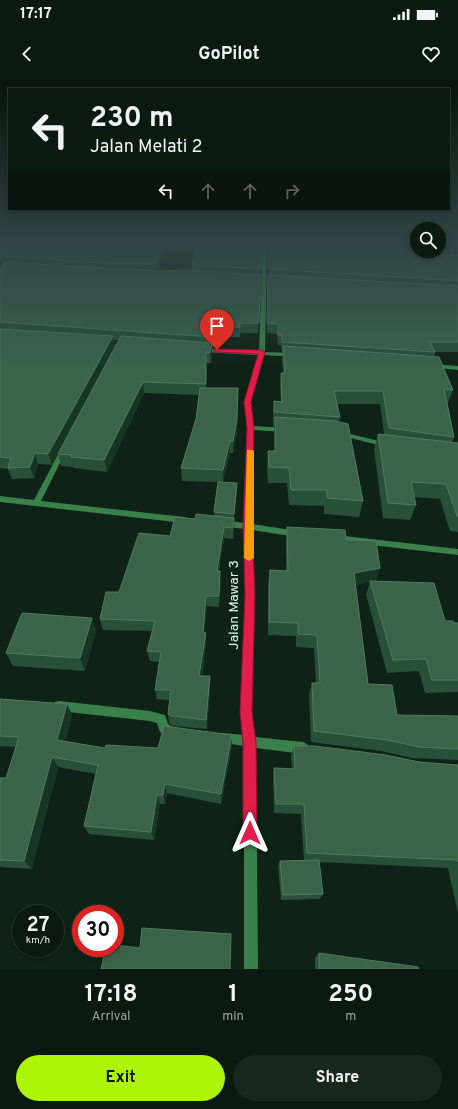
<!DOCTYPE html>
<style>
:root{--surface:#0a1a10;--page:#18271e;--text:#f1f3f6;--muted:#99a19f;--line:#2a3830;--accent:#adf406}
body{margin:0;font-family:Overpass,sans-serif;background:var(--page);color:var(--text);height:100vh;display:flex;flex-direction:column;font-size:15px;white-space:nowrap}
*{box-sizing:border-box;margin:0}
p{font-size:13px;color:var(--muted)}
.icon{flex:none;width:22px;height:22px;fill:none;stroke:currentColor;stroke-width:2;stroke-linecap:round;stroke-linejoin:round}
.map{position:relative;height:889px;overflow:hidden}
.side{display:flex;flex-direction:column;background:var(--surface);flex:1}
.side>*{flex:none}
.guide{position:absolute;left:8px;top:8px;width:442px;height:122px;border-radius:0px;box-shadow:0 2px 6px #0003,0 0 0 1px var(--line);background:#0a1a10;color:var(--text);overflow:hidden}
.buttons{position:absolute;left:410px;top:142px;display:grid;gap:8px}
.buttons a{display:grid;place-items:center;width:36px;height:36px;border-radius:50%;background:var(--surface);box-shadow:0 2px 6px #0003,0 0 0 1px var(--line);font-size:20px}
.speed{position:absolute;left:12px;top:825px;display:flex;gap:8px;font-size:20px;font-weight:700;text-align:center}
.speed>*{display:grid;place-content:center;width:52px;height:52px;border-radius:50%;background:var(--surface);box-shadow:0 2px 6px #0003,0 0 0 1px var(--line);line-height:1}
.speed small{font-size:10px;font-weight:400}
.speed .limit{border:6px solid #d22;background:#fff;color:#111}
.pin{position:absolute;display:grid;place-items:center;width:34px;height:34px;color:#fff;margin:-41px -17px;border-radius:50% 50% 50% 0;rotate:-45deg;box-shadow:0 0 4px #0007}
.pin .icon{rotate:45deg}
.me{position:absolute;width:44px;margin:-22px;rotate:0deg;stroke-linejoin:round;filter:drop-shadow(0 0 3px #0008)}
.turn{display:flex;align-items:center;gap:14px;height:84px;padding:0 16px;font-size:18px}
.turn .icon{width:52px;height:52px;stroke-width:2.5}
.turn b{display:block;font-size:28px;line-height:34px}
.lanes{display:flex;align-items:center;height:38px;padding:0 16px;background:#0003;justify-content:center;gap:20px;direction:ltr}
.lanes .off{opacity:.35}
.eta{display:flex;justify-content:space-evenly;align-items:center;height:68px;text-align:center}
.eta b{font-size:24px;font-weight:700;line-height:28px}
.button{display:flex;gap:8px;margin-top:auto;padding:8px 16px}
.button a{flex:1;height:46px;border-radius:24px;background:var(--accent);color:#111;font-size:16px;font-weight:700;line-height:46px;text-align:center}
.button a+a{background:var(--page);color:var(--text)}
.status{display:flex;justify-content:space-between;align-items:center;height:28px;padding:0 20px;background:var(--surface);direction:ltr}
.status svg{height:11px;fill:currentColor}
header{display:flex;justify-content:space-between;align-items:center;height:52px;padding:0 16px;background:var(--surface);font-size:18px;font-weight:700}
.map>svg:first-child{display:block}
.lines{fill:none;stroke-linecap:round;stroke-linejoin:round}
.service{fill:#3a804b;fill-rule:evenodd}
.minor{fill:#3a804b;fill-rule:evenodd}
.wall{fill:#285038;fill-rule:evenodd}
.shaded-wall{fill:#163623}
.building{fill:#3a634a;stroke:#517b61}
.route{fill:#e11d48;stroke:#92132f}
.slow{fill:#f59e0b}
.labels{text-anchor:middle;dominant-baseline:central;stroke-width:4;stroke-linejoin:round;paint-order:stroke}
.street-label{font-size:14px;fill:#d0fedf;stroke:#0e2216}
</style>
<div class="status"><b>17:17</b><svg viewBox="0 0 49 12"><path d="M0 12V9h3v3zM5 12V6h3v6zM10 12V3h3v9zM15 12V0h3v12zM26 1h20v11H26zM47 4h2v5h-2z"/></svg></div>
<header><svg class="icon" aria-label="back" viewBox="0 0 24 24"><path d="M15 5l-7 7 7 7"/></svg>GoPilot<svg class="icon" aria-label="heart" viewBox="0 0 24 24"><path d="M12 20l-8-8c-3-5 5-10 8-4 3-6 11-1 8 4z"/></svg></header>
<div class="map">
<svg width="458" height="889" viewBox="0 0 458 889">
<rect width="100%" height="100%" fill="#0e2216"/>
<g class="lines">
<polygon class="service" points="439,164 441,164 450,178 458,180 458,182 448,180 439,167"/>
<g class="minor">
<polygon points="263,164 267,164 265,272 292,273 295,275 292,277 264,275 250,322 253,346 284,348 287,350 284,352 253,350 252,444 297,451 301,454 297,457 252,450 254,514 251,632 255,657 303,662 307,664 309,668 307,672 303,674 256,668 258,889 244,889 244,666 218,662 216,658 218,654 222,653 244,655 241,632 246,514 244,449 223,446 219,443 223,440 244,443 247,348 244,322 258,275 202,272 199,270 202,268 259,272"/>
<polygon points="432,284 458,286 458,290 430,287 429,286"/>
<polygon points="341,352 388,363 389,365 386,367 339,355 338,354"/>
<polygon points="62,367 64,367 67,369 41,421 184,437 187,438 188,440 187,442 184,443 0,422 0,416 34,420"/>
<polygon points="336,455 458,469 458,475 336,461 333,460 332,458 333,456"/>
<polygon points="59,621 150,631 165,635 168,644 174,648 175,652 174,656 170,657 160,652 157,643 150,641 59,631 55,630 54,626 55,622"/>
</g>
</g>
<g class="wall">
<path d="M0,164H262L258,253H240V257H215L213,267H212V273L211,283H206V308L237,352L233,373H230L223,402L237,408L234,438V449L233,459L224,458L219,491L221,502L219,527L207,526L204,553H206V563L202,596H210V606L207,649L173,646L169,643L168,634L170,620L157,619L155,610L159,582L150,581L147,571L152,551L103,550L100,539L119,512L170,456L195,439L214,436L218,402L182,401L181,388L196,339L199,315L144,313L107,392L74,388L73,387L61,386L58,374L119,260H114L115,266L52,385L38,384L34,398L12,399L8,389L0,388V188L3,184L0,181ZM165,168L195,169L192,185V191H157Z"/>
<polygon points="269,164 438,175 458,175 458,272 435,272 434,277 453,310 448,323 447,323 454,357 452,362 458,363 458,452 450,451 440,419 414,417 416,425 410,440 383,438 374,369 378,354 384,354 380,324 337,324 340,337 339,342 363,421 359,437 324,434 324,426 289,425 287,403 268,403 267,387 268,371 274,371 274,346 273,346 273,335 274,321 281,322 280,306 281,293 283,293 282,279 283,272 282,272 281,265 278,265 277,254 267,253"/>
<polygon points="287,447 346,460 380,488 376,501 445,541 454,543 458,543 458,612 425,613 419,591 387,593 366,514 370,502 355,505 368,604 397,635 458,636 458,680 412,678 381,671 311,662 309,615 312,603 316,603 314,568 296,567 296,556 268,555 268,504 270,490 286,491 286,461"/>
<polygon points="92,538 96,551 85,591 13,586 6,573"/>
<polygon points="0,619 72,635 65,662 105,668 158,668 232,666 221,724 167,713 165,724 160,724 154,760 89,754 84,746 96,694 58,687 32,789 0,787 0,698 6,698 16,667 0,666"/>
<polygon points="294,666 419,682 458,685 458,833 448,788 319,782 323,814 320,819 281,820 278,786 280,781 304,780 301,734 274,733 273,698 274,688 292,689 291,677"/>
<polygon points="319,873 419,889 315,889 315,878"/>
</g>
<g class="shaded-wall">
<polygon points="163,164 165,164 165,168 157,194 156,184"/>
<polygon points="215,247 215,257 213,267 213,257"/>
<polygon points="113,256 115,266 52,385 48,374"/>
<polygon points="212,263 212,273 211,283 210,273"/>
<polygon points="143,302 144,313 107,392 104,380"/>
<polygon points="238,308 237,352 233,373 233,361"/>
<polygon points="230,361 230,373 223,402 223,390"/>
<polygon points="35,373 38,384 34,398 30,387"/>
<polygon points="237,403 234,449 233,459 233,448 234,439"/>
<polygon points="224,447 224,458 217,502 217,491"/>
<polygon points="380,488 376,501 370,501 370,502 350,506 354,493"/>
<polygon points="220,491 221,502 219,527 219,516"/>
<polygon points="206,516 207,526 204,563 203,552"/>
<polygon points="92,538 96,551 85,591 80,578"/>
<polygon points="206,553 206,563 200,605 199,596"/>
<polygon points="210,596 210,606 207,649 206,640"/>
<polygon points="67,624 72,635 63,671 57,660"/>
<polygon points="232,655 232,666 221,724 221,714"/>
<polygon points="52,677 58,687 32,789 24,781"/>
<polygon points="165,704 167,713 165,724 163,715"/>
<polygon points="157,715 160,724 154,760 151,752"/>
</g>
<g class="building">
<polygon points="0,164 163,164 156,184 97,183 3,176 0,174"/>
<polygon points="196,164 262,164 261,189 192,185"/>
<polygon points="269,164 417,164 417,171 436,171 438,175 458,175 458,201 268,189"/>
<polygon points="5,182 97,188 154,190 153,191 187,190 261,195 259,243 240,243 240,247 215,247 213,257 0,242 0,188"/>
<polygon points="268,195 458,206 458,262 430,262 435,272 282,262 282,255 278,255 278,244 267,243"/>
<polygon points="0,249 113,256 48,374 35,373 30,387 8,388 11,378 0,377"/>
<polygon points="121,256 212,263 210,273 206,272 206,304 143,302 104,380 71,377 72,375 58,374"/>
<polygon points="283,266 439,277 453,310 444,309 454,357 389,348 383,311 334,311 340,337 274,332 274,321 282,322 281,293 285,293"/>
<polygon points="200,308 238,308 237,340 233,361 230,361 223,390 181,388 196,339"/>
<polygon points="275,337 335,341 348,344 363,421 327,418 327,410 291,410 289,388 269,387 268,371 276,371"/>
<polygon points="378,354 458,363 458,436 457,436 446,404 411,402 416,425 388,423"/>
<polygon points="218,402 237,403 234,434 214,432"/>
<polygon points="196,434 234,438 233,448 224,447 217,491 220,491 219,516 206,516 203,552 206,553 199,596 210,596 206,640 172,636 168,634 171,610 155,610 161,572 147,571 155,541 100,539 106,512 119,512 139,453 170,456 175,437 195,439"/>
<polygon points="287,447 345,450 346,460 376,461 380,488 354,493 368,604 392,605 397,635 458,636 458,669 419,667 387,660 314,651 312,603 320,603 317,555 298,554 298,543 269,542 270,490 288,491"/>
<polygon points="370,501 434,503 445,541 453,541 454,543 458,543 458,600 432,600 426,579 393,580"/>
<polygon points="22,533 92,538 80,578 6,573"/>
<polygon points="0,619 67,624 57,660 105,668 106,665 158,668 164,646 232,655 221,714 165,704 163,715 157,715 151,752 84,746 98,685 52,677 24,781 0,780 0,698 6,698 19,657 0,656"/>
<polygon points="294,666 315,666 386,675 419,682 458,685 458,782 458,780 307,773 304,724 276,724 274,688 295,689"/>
<polygon points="319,780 323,814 283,815 280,781"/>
<polygon points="142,848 231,854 230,889 101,889 106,868 115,868 115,865 140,868"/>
<polygon points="319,873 418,887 419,889 319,889"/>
</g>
<linearGradient id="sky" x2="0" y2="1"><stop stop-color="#08130c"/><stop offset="0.57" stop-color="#304447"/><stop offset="1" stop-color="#304447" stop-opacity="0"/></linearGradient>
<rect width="458" height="288" fill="url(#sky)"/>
<polygon class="route" points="214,269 262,270 265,272 251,322 254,348 252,445 255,514 252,632 256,662 257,753 255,758 250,760 245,758 243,753 243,662 240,632 245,514 243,445 247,348 244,322 258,274 217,272 214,272"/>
<polygon class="slow" points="247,370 253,370 254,372 254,478 249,481 244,478"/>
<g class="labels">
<g class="street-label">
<text transform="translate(234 525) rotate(-90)">Jalan Mawar 3</text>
</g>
</g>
</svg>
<div class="buttons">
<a><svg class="icon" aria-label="search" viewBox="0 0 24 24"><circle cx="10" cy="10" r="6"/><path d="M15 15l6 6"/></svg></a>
</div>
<div class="speed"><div>27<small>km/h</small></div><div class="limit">30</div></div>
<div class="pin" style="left:217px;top:270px;background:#d93025"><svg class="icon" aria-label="arrive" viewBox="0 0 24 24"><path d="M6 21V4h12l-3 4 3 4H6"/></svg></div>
<svg class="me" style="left:250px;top:753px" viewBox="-20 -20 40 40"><path d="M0-17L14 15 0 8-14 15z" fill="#e11d48" stroke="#fff" stroke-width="4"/></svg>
<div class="guide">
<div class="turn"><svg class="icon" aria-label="left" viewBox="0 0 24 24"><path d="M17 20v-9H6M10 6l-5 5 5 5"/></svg><div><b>230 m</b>Jalan Melati 2</div></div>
<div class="lanes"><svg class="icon" aria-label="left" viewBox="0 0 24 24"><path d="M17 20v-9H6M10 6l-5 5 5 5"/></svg><svg class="icon off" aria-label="ahead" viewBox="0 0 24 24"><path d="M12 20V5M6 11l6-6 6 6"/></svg><svg class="icon off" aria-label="ahead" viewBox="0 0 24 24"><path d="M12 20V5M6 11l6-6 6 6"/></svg><svg class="icon off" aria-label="right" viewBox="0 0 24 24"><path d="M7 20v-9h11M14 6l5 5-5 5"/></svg></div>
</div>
</div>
<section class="side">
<div class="eta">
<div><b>17:18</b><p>Arrival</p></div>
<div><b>1</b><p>min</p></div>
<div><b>250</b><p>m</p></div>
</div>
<div class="button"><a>Exit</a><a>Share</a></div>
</section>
